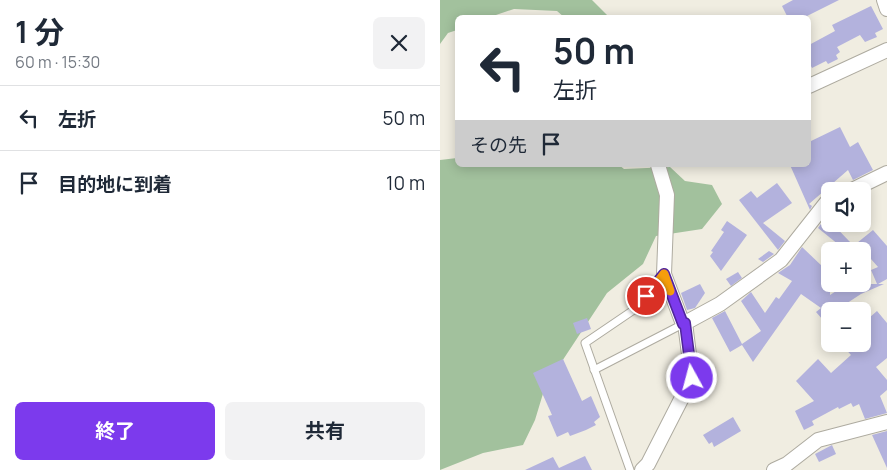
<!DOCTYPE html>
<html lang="ja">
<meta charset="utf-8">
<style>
:root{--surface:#fff;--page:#f2f2f3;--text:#1f2937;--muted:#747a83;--line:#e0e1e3;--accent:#7c3aed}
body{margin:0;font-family:Manrope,"Noto Sans JP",sans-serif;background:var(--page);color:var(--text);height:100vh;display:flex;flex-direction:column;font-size:19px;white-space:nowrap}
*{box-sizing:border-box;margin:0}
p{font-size:16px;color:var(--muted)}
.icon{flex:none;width:28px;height:28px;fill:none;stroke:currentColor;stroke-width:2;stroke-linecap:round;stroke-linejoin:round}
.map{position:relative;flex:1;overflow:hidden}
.panel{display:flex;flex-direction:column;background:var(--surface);width:440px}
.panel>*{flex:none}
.guide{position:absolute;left:15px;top:15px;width:356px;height:152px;border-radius:8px;box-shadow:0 2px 12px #0003;background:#fff;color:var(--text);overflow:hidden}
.buttons{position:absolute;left:381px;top:182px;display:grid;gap:10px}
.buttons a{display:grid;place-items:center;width:50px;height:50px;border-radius:8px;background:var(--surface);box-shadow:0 2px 12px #0003;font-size:25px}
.pin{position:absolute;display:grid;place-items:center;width:42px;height:42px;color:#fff;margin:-21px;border:2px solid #fff;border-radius:50%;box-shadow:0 1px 5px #0007}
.me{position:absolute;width:55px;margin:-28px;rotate:353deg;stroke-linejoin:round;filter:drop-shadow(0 0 4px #0008)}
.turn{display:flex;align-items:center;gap:18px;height:105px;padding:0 15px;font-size:22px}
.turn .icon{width:65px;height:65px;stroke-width:2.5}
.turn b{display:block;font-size:35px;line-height:42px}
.then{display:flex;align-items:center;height:48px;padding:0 15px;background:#0003;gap:10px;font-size:19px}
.round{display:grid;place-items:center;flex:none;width:52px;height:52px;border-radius:8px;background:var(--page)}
.summary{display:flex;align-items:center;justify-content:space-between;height:85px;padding:0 15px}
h1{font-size:30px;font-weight:700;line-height:38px}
.primary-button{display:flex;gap:10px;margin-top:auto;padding:10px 15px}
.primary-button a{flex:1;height:58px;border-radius:8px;background:var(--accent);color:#fff;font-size:20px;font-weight:700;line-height:58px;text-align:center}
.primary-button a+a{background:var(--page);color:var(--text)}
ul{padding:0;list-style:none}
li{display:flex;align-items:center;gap:15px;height:65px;padding:0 15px;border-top:1px solid var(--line)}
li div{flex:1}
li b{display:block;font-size:19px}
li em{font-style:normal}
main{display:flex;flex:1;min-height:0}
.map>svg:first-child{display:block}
.forest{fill:#a2c19d}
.building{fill:#b3b2dd}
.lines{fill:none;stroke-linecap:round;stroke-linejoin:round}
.service-casing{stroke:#aeaba0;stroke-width:9}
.minor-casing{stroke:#aeaba0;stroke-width:16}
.service{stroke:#fff;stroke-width:7}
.minor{stroke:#fff;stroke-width:14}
.route-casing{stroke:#51269a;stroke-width:12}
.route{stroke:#7c3aed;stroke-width:9}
.slow{stroke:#f59e0b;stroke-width:9}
</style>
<main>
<section class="panel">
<div class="summary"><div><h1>1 分</h1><p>60 m · 15:30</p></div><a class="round"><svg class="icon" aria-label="close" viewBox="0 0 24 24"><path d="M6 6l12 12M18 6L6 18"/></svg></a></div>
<ul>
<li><svg class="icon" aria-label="left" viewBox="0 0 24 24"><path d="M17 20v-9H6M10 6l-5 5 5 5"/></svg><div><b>左折</b></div><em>50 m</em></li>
<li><svg class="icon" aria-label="arrive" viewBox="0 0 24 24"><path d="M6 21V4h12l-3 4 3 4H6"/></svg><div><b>目的地に到着</b></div><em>10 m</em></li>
</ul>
<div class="primary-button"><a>終了</a><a>共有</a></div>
</section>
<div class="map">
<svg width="447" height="470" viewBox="0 0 447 470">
<rect width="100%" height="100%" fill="#f0ede1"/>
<g class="forest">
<polygon points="0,0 152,0 169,17 124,17 117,11 74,9 50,17 18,18 17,30 8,33 0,44"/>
<polygon points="17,158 18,165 179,165 184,169 230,167 245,181 272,185 282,204 262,229 216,236 203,264 167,293 105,387 95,420 83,445 43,453 0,470 0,160"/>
</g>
<g class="building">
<polygon points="353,0 399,0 363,18 348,18 342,6"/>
<polygon points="431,6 443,29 435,33 437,37 425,42 420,35 397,47 400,52 396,55 398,59 388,64 386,61 372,68 369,62 369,45 395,31 392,25"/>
<polygon points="400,127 410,147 418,142 433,170 413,180 408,170 369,204 372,206 370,210 350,165 369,165 369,142"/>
<polygon points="337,183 352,203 323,223 345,241 338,250 299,200 311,191 317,198"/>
<polygon points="386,217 410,242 404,249 378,228"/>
<polygon points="287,221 307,235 281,271 270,256 273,252 271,251 284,232 281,230"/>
<polygon points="433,230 447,246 447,279 438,284 444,284 421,294 395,311 390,311 390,328 376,312 381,308 361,294 313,362 302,345 290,352 272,318 285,311 302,344 321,331 301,301 311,292 325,313 336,297 339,299 352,281 338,273 350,265 362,247 383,267 390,261 390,295 407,284 437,284 431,270 438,267 417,243"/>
<polygon points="329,251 334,254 323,262 318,259"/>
<polygon points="298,272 302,278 291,286 286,279"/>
<polygon points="260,284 265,293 255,308 247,310 241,293"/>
<polygon points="437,311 447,323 447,358 436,367 447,380 447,390 440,396 447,413 425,419 419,404 413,407 411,403 399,409 398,407 372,421 374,425 364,430 355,411 374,401 356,381 378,359 391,373 411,355 401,344 420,344 422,347 422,324"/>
<polygon points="147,318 151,329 137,334 133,323"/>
<polygon points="123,359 142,401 151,396 160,417 154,422 156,425 146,430 130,436 128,432 117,437 108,416 112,415 93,373"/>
<polygon points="293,417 301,431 274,447 272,442 269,444 263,435"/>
<polygon points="447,431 447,468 432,435"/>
<polygon points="392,445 396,454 379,462 375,454"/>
<polygon points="145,456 152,470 85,470 113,457 119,468"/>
</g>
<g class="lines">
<defs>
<g id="service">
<polyline points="154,370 245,323"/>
<polyline points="190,470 145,343 198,307 224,274"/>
</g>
<g id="minor">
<polyline points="444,0 447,9"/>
<polyline points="369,86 447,50"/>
<polyline points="218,165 227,195 224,274 243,324"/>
<polyline points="410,191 447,173"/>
<polyline points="202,470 208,464 252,378 245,323 280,304 341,260 386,203 390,201"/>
<polyline points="334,470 347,464 378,440 447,422"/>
</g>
</defs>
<use href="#service" class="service-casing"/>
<use href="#minor" class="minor-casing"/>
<use href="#service" class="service"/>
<use href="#minor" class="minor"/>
</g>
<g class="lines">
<defs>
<polyline id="route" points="206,296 224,274 243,324 245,323 252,378"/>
</defs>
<use href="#route" class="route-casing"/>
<use href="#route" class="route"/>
<polyline class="slow" points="218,282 224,274 230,291"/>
</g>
</svg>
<div class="buttons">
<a><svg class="icon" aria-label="sound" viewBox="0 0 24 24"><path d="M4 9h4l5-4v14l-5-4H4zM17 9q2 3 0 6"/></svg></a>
<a>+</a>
<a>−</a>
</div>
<div class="pin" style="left:206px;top:296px;background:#d93025"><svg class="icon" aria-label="arrive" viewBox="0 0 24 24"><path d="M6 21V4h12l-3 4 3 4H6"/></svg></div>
<svg class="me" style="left:252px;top:378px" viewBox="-20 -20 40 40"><circle r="17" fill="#7c3aed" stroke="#fff" stroke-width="3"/><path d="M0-11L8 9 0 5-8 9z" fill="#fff"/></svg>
<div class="guide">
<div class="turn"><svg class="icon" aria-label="left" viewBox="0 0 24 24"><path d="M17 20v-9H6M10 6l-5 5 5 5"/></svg><div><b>50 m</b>左折</div></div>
<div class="then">その先<svg class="icon" aria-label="arrive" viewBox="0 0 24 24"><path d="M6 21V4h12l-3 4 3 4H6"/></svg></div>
</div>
</div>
</main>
